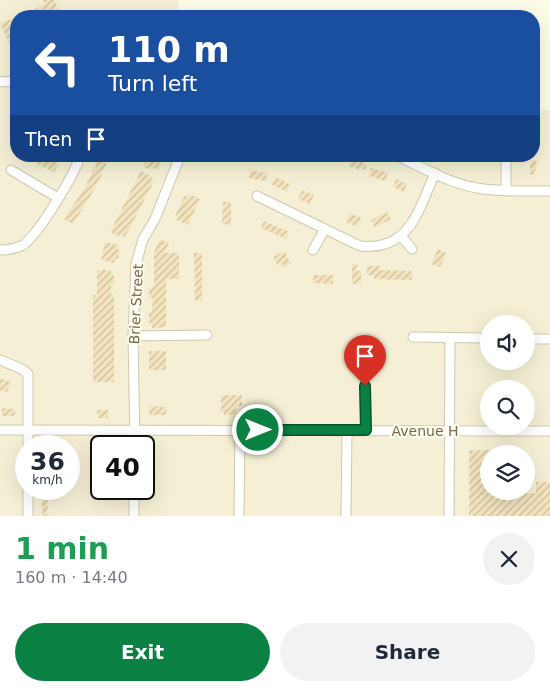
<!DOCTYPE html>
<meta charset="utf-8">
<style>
:root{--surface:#fff;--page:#f2f2f3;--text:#1f2937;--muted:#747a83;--accent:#0b8043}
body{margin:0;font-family:"DejaVu Sans",sans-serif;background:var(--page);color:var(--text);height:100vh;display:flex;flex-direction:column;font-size:19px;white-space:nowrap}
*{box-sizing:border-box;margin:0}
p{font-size:16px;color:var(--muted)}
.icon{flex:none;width:28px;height:28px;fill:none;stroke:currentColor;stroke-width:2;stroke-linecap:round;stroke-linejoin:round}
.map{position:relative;height:516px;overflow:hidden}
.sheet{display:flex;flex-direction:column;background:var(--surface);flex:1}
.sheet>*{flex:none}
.top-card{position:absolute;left:10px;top:10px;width:530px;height:152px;border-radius:20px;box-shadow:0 5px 20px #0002;background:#1a4fa0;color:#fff;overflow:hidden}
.controls{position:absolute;left:480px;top:315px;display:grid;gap:10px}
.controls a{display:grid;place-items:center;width:55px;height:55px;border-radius:50%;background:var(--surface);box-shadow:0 5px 20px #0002;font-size:25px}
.speed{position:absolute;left:15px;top:435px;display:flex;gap:10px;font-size:25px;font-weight:700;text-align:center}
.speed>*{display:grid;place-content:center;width:65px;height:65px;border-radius:50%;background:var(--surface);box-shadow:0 5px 20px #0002;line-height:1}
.speed small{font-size:12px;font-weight:400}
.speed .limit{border:2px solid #111;border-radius:8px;background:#fff;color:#111}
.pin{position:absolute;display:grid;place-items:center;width:42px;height:42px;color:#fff;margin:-51px -21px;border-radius:50% 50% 50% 0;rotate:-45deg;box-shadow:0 0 5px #0007}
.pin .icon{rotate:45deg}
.me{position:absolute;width:55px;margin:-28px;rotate:90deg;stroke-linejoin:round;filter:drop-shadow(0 0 4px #0008)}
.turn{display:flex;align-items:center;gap:18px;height:105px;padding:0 15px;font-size:22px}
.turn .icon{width:65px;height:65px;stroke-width:2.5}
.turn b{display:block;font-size:35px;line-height:42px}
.then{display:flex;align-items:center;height:48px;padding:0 15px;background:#0003;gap:10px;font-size:19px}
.round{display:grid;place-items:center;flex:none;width:52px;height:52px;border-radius:26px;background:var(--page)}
.summary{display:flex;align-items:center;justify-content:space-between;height:85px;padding:0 15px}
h1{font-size:30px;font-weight:700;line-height:38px;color:#1e9e55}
.button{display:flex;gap:10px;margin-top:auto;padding:10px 15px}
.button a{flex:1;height:58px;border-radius:30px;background:var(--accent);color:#fff;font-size:20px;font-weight:700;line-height:58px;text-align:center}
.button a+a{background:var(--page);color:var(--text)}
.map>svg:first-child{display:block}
.residential{fill:#f5f0d5;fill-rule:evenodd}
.building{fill:url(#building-hatch)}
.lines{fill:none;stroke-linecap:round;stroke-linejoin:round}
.minor-casing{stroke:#d0c7ac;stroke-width:11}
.minor{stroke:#fff;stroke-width:9}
.route-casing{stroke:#07532c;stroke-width:12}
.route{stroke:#0b8043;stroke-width:9}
.labels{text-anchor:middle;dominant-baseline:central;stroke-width:4;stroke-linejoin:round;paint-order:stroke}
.street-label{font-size:14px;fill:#78694a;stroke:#fffeee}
</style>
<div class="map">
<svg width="550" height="516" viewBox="0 0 550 516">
<defs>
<pattern id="building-hatch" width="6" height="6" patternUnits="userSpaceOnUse" patternTransform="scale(1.25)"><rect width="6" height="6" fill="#f4e4be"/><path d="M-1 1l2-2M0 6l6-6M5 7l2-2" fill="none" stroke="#cabd9c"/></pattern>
</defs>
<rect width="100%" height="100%" fill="#fdfce7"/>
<path class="residential" d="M0,0H178L179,16H16V156H534V111L550,110V516H0ZM489,324H526V361H489ZM489,389H526V426H489ZM26,446H69V489H26ZM101,446H144V489H101ZM489,454H526V491H489Z"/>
<g class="building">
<polygon points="43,0 54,0 62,16 21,16 45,4"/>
<polygon points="16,18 16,40 9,44 0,23"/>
<polygon points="42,156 46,156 59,164 54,172 37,164"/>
<polygon points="97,156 107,156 106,165 97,185 73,224 64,219 86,186 93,169 95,170"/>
<polygon points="145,156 160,156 159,169 144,168"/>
<polygon points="352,157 367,164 365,170 360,168 360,170 348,166"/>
<polygon points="531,160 537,161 534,175 529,174"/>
<polygon points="371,168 388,173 385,181 369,176"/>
<polygon points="250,170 267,173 266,181 249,178"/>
<polygon points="141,171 152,177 151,180 154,181 125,237 120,234 120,237 110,232"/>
<polygon points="275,177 290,184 287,192 271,184"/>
<polygon points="396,179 407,184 404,192 393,187"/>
<polygon points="302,190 314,195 310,204 298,199"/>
<polygon points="189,194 200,199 188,225 176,220 178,217 175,216 185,195 188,197"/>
<polygon points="223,202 231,202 231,225 222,224"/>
<polygon points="387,212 391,219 375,228 371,220"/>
<polygon points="350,213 362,218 357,227 346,222"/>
<polygon points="264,221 289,232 286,239 261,228"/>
<polygon points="160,239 169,243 164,253 179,253 179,279 166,279 166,327 152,328 152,323 149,323 149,313 152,313 153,298 149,298 149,289 152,289 153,284 154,284 154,252"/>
<polygon points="105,242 118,245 117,249 120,250 118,259 115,259 114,263 101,260"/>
<polygon points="438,249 447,253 440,267 431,264"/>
<polygon points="284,251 291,263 284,268 282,264 278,266 273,257"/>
<polygon points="194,253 202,253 202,301 195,301"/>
<polygon points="352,264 357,264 357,271 361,271 361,284 352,284"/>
<polygon points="367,266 380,266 380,270 412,271 412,280 374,279 374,275 367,275"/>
<polygon points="97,270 111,270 111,275 114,275 114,284 111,284 111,294 114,294 114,382 93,382 93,295 97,295"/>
<polygon points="313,275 333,275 333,284 313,283"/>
<rect x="149" y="351" width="17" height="19"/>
<polygon points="0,378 11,382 7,392 0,390"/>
<polygon points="221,395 242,395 242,406 236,406 236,415 224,415 224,412 221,412"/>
<polygon points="149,406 167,407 166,415 149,415"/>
<polygon points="2,408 15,409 15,416 2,416"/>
<polygon points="97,410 108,410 108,418 98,418"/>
<polygon points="469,450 489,450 489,491 497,491 497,493 536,493 536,482 550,482 550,516 469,516"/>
<polygon points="42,491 49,491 47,516 42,516"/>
</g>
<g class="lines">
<defs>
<g id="minor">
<polyline points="0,82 16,81"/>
<path d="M398,156C423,168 449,183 477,188C501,192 526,191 550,191"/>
<polyline points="506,156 506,191"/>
<polyline points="11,170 58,198"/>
<path d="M257,196L360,246C410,251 418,211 435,173"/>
<polyline points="401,236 412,249"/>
<path d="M0,250C7,250 17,248 23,245C38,235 75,174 80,156"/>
<polyline points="313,250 325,229"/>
<polyline points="133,336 207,335"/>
<polyline points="413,337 489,338"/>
<polyline points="526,339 550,339"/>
<polyline points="0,360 22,369 28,374 28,446"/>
<polyline points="365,386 366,430"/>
<polyline points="0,430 550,431"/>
<polyline points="135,446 133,336 136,264 143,239 155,219 180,156"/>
<polyline points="28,516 28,489"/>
<polyline points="134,516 134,489"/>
<polyline points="239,516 240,430"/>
<polyline points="346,516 347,430"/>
<polyline points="449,516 450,338"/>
</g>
</defs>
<use href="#minor" class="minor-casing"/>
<use href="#minor" class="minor"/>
</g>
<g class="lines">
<defs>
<polyline id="route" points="258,430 366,430 365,386"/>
</defs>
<use href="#route" class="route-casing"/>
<use href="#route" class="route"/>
</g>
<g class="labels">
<g class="street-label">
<text transform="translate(136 304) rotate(-87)">Brier Street</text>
<text x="425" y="431">Avenue H</text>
</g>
</g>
</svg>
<div class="controls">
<a><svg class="icon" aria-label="sound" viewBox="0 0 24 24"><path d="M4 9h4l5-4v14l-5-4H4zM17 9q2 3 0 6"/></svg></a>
<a><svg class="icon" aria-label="search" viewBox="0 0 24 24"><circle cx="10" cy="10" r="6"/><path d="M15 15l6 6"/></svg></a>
<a><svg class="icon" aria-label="layers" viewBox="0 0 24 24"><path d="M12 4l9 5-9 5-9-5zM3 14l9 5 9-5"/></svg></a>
</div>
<div class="speed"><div>36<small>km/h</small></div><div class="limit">40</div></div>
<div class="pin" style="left:365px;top:386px;background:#d93025"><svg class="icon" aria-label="arrive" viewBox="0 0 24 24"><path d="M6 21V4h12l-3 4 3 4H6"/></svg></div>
<svg class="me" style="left:258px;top:430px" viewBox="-20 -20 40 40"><circle r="17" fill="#0b8043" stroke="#fff" stroke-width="3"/><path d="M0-11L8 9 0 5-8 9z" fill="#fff"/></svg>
<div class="top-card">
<div class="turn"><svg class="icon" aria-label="left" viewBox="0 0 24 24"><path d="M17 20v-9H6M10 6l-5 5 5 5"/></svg><div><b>110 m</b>Turn left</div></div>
<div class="then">Then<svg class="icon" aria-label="arrive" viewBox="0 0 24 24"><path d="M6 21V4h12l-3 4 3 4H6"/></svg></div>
</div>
</div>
<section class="sheet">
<div class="summary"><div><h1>1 min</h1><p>160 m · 14:40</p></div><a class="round"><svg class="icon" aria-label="close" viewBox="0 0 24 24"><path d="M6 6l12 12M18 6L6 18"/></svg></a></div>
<div class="button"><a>Exit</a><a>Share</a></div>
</section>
